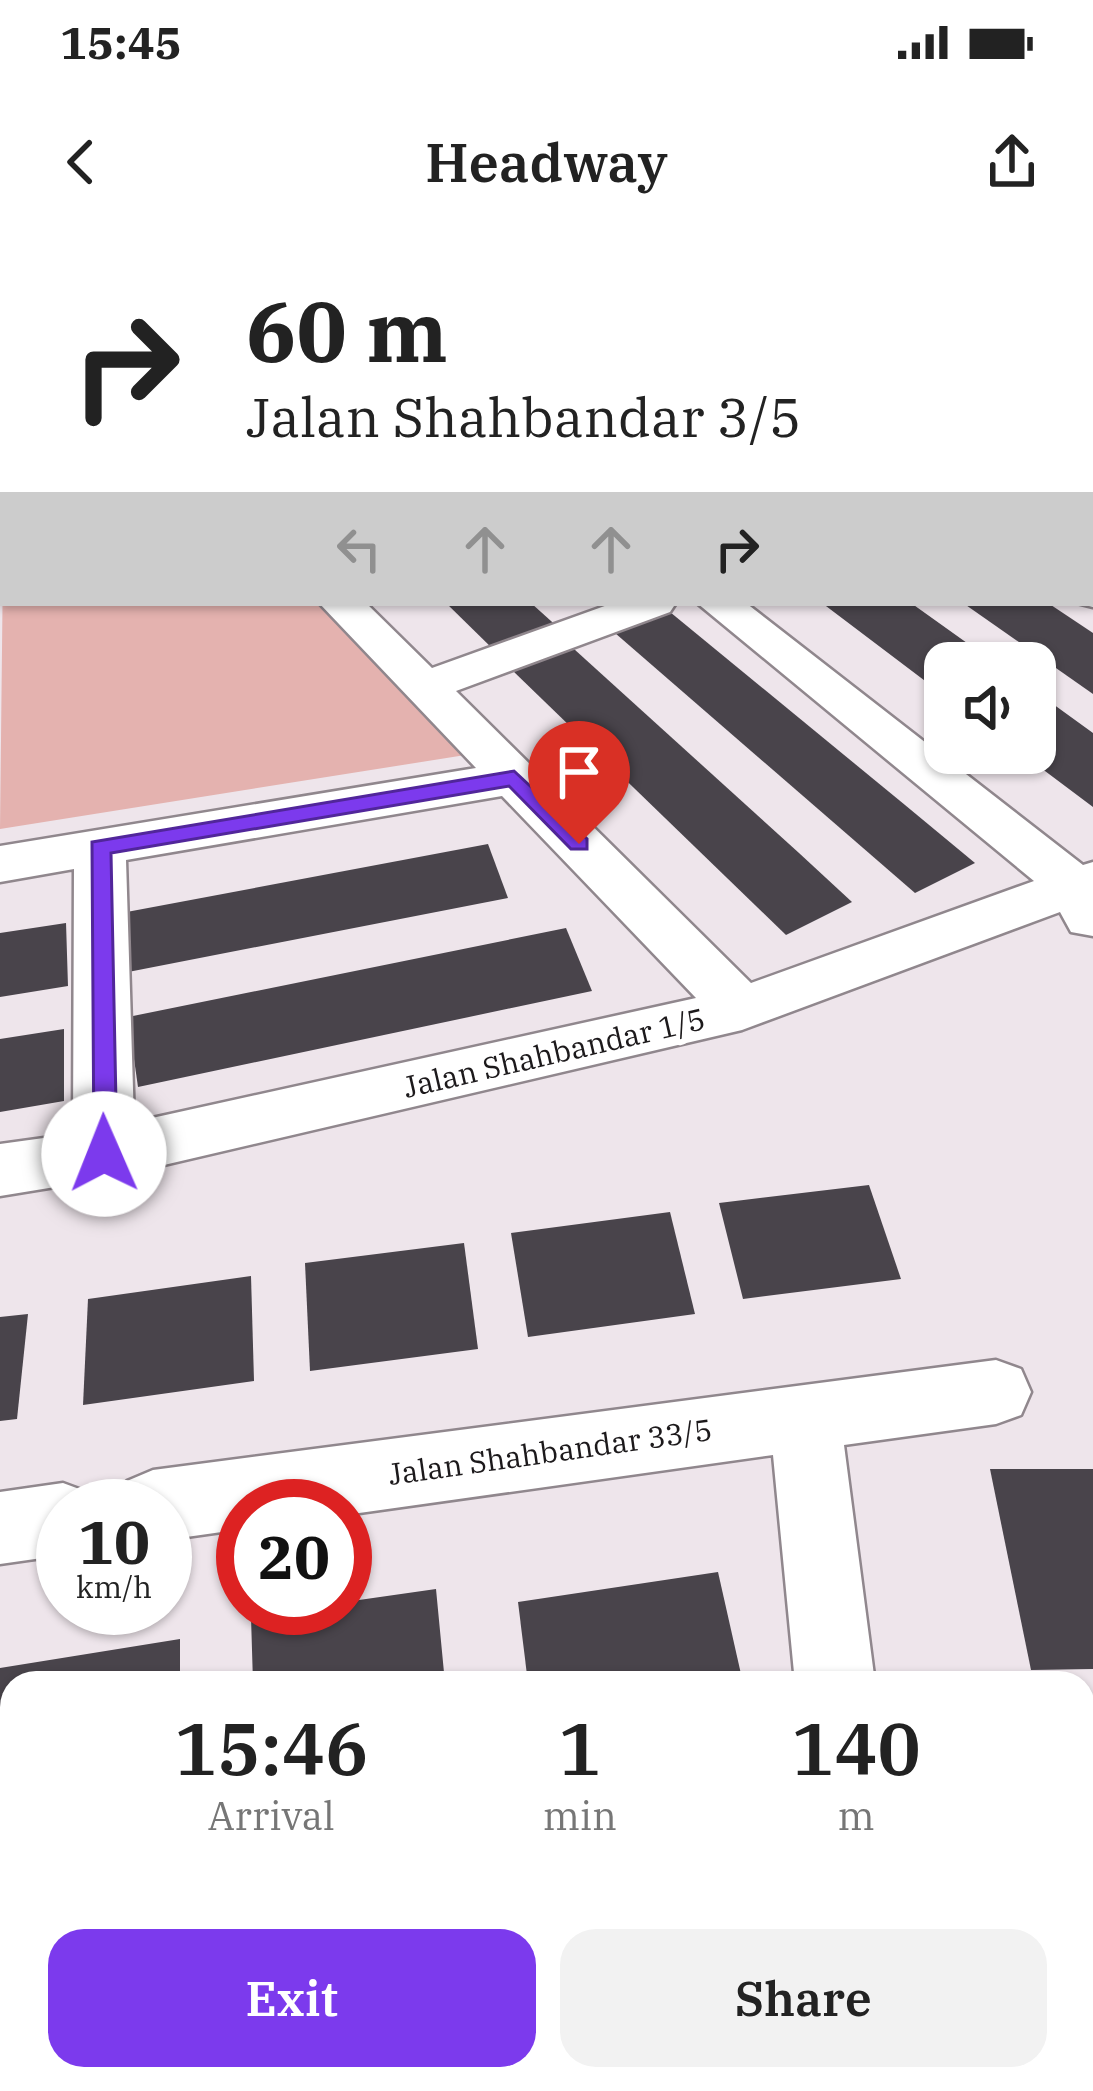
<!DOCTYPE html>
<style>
:root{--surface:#fff;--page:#f2f2f2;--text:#222;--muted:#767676;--accent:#7c3aed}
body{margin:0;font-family:"IBM Plex Serif",serif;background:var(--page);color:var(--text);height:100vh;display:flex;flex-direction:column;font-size:45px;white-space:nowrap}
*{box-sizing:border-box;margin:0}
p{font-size:39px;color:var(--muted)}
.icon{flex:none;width:66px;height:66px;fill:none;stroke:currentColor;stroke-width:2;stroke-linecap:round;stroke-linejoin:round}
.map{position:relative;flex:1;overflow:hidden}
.panel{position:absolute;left:0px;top:1431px;width:1095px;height:420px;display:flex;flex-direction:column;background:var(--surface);border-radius:36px 36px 0 0;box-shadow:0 3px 9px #0004}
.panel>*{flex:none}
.banner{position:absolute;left:0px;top:0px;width:1095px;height:366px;box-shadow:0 3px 9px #0004;background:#fff;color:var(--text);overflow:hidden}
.tools{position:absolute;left:924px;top:402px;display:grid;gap:24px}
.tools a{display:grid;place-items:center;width:132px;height:132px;border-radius:24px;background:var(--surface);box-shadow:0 3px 9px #0004;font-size:60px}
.speed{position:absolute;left:36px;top:1239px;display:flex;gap:24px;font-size:60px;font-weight:700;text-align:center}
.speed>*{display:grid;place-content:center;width:156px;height:156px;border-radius:50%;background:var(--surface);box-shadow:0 3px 9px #0004;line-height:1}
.speed small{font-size:30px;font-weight:400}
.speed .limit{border:18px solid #d22;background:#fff;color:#111}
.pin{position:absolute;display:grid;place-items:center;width:102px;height:102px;color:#fff;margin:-123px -51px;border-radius:50% 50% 50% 0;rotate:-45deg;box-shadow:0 0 12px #0007}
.pin .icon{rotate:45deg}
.me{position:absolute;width:132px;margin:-66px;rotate:359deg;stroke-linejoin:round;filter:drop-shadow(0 0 9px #0008)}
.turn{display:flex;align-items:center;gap:42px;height:252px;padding:0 48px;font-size:54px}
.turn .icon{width:156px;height:156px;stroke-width:2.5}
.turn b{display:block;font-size:84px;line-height:102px}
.lanes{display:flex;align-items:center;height:114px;padding:0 48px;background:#0003;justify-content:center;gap:60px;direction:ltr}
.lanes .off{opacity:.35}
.eta{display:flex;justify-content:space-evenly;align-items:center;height:204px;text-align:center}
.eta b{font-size:72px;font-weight:600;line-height:84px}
.primary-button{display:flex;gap:24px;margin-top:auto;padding:24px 48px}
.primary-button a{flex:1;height:138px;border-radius:36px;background:var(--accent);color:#fff;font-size:48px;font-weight:600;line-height:138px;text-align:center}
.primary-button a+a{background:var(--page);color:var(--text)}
.status{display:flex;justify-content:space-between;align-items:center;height:84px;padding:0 60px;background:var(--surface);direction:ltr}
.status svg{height:33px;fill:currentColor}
header{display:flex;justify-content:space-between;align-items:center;height:156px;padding:0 48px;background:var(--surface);font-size:54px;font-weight:600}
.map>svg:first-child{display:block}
.green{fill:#e4b2af}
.building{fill:#49444b}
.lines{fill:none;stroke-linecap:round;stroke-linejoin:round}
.minor-casing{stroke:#90878d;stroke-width:5}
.minor{fill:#fff;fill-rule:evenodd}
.route{fill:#7c3aed;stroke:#51269a;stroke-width:3}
.labels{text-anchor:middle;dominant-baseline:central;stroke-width:12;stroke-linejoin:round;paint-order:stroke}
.street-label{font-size:30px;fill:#1c191b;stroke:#fff}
</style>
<div class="status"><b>15:45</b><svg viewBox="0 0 49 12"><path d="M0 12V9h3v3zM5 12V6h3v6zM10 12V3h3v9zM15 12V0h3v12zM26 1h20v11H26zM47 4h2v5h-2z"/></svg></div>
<header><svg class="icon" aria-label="back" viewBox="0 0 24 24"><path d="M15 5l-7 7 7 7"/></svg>Headway<svg class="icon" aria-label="share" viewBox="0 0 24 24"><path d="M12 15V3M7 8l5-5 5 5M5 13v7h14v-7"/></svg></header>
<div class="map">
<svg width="1093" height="1851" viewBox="0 0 1093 1851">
<rect width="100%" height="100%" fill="#eee5eb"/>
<g class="green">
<polygon points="3,320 3,363 332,363 478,513 0,589"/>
<polygon points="12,1640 12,1839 195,1839 195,1851 0,1851 0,1642"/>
</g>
<g class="building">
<polygon points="446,363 531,363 561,390 497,413"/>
<polygon points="822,363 911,363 995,423 945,423 945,456"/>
<polygon points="963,363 1048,363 1093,393 1093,454"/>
<polygon points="670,372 905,565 975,623 915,653 615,393"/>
<polygon points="574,409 799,613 852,662 786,695 513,431"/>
<polygon points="1035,451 1093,493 1093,567 1021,513 1035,513"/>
<polygon points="488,604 508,658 123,733 116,674"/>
<polygon points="66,683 68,746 0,757 0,693"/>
<polygon points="566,688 592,751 138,847 128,777"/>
<polygon points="64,789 64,861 0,872 0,799"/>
<polygon points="869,945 901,1039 743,1059 719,963"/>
<polygon points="670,972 695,1074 528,1097 511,993"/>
<polygon points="464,1003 478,1109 310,1131 305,1023"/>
<polygon points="251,1036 254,1141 83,1165 88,1059"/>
<polygon points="28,1074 17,1179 0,1181 0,1077"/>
<polygon points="990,1229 1093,1229 1093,1429 1031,1430"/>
<polygon points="718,1332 743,1443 528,1443 518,1362"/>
<polygon points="436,1349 445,1443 253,1443 251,1377 345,1368 345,1362"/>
<polygon points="180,1399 180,1443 12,1443 12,1576 0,1578 0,1428"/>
<polygon points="1083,1478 1093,1478 1093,1717 1083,1716"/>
<polygon points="1083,1789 1093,1789 1093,1851 1074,1851 1072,1839 1083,1839"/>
</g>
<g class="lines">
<defs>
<g id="minor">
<polygon points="151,0 179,0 181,3 149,3"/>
<polygon points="388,0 421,0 386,3"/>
<polygon points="3,119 3,143 0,144 0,120"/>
<polygon points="1092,341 1093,367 1077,363 1092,363"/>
<path d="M319,363H366L432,428L613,363H676L670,372L456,451L751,743L1034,641L697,363H746L1083,625L1093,622V696L1071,692L1060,672L742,790L104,939L0,956V904L73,894L74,629L0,642V606L476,528ZM502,556L696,758L134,882L126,620Z"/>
<polygon points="996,1120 1021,1129 1031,1152 1021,1175 996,1184 844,1205 875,1443 795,1443 773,1215 345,1275 345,1266 243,1266 243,1289 165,1300 165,1266 116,1266 127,1241 153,1230"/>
<polygon points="63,1243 90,1253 95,1266 63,1266 63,1315 0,1324 0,1252"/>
<polygon points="850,1839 944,1839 946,1851 852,1851"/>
</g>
</defs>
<use href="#minor" class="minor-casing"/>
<use href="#minor" class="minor"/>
</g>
<polygon class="route" points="514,531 587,599 587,609 571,609 509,546 111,613 117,914 104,924 94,921 92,602"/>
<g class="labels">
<g class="street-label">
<text transform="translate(554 812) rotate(-13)">Jalan Shahbandar 1/5</text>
<text transform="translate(550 1211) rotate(-8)">Jalan Shahbandar 33/5</text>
</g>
</g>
</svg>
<div class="tools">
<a><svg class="icon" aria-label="sound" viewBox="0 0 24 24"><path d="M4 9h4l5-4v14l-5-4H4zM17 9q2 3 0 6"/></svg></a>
</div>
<div class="speed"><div>10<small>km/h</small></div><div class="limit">20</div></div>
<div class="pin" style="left:579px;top:604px;background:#d93025"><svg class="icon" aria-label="arrive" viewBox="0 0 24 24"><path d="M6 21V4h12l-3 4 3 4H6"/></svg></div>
<svg class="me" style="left:104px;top:914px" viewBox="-20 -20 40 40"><circle r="19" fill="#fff"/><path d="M0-13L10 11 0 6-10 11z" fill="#7c3aed"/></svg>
<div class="banner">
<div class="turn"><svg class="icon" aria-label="right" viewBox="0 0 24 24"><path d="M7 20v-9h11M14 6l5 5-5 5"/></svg><div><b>60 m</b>Jalan Shahbandar 3/5</div></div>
<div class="lanes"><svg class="icon off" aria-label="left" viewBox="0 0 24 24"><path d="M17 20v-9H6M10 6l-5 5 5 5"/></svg><svg class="icon off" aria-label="ahead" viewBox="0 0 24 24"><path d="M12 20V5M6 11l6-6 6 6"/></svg><svg class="icon off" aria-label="ahead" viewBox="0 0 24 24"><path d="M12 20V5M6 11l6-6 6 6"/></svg><svg class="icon" aria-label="right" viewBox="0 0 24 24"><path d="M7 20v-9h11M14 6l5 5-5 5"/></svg></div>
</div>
<section class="panel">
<div class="eta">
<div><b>15:46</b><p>Arrival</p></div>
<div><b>1</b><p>min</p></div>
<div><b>140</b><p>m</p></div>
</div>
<div class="primary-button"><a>Exit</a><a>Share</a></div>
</section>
</div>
